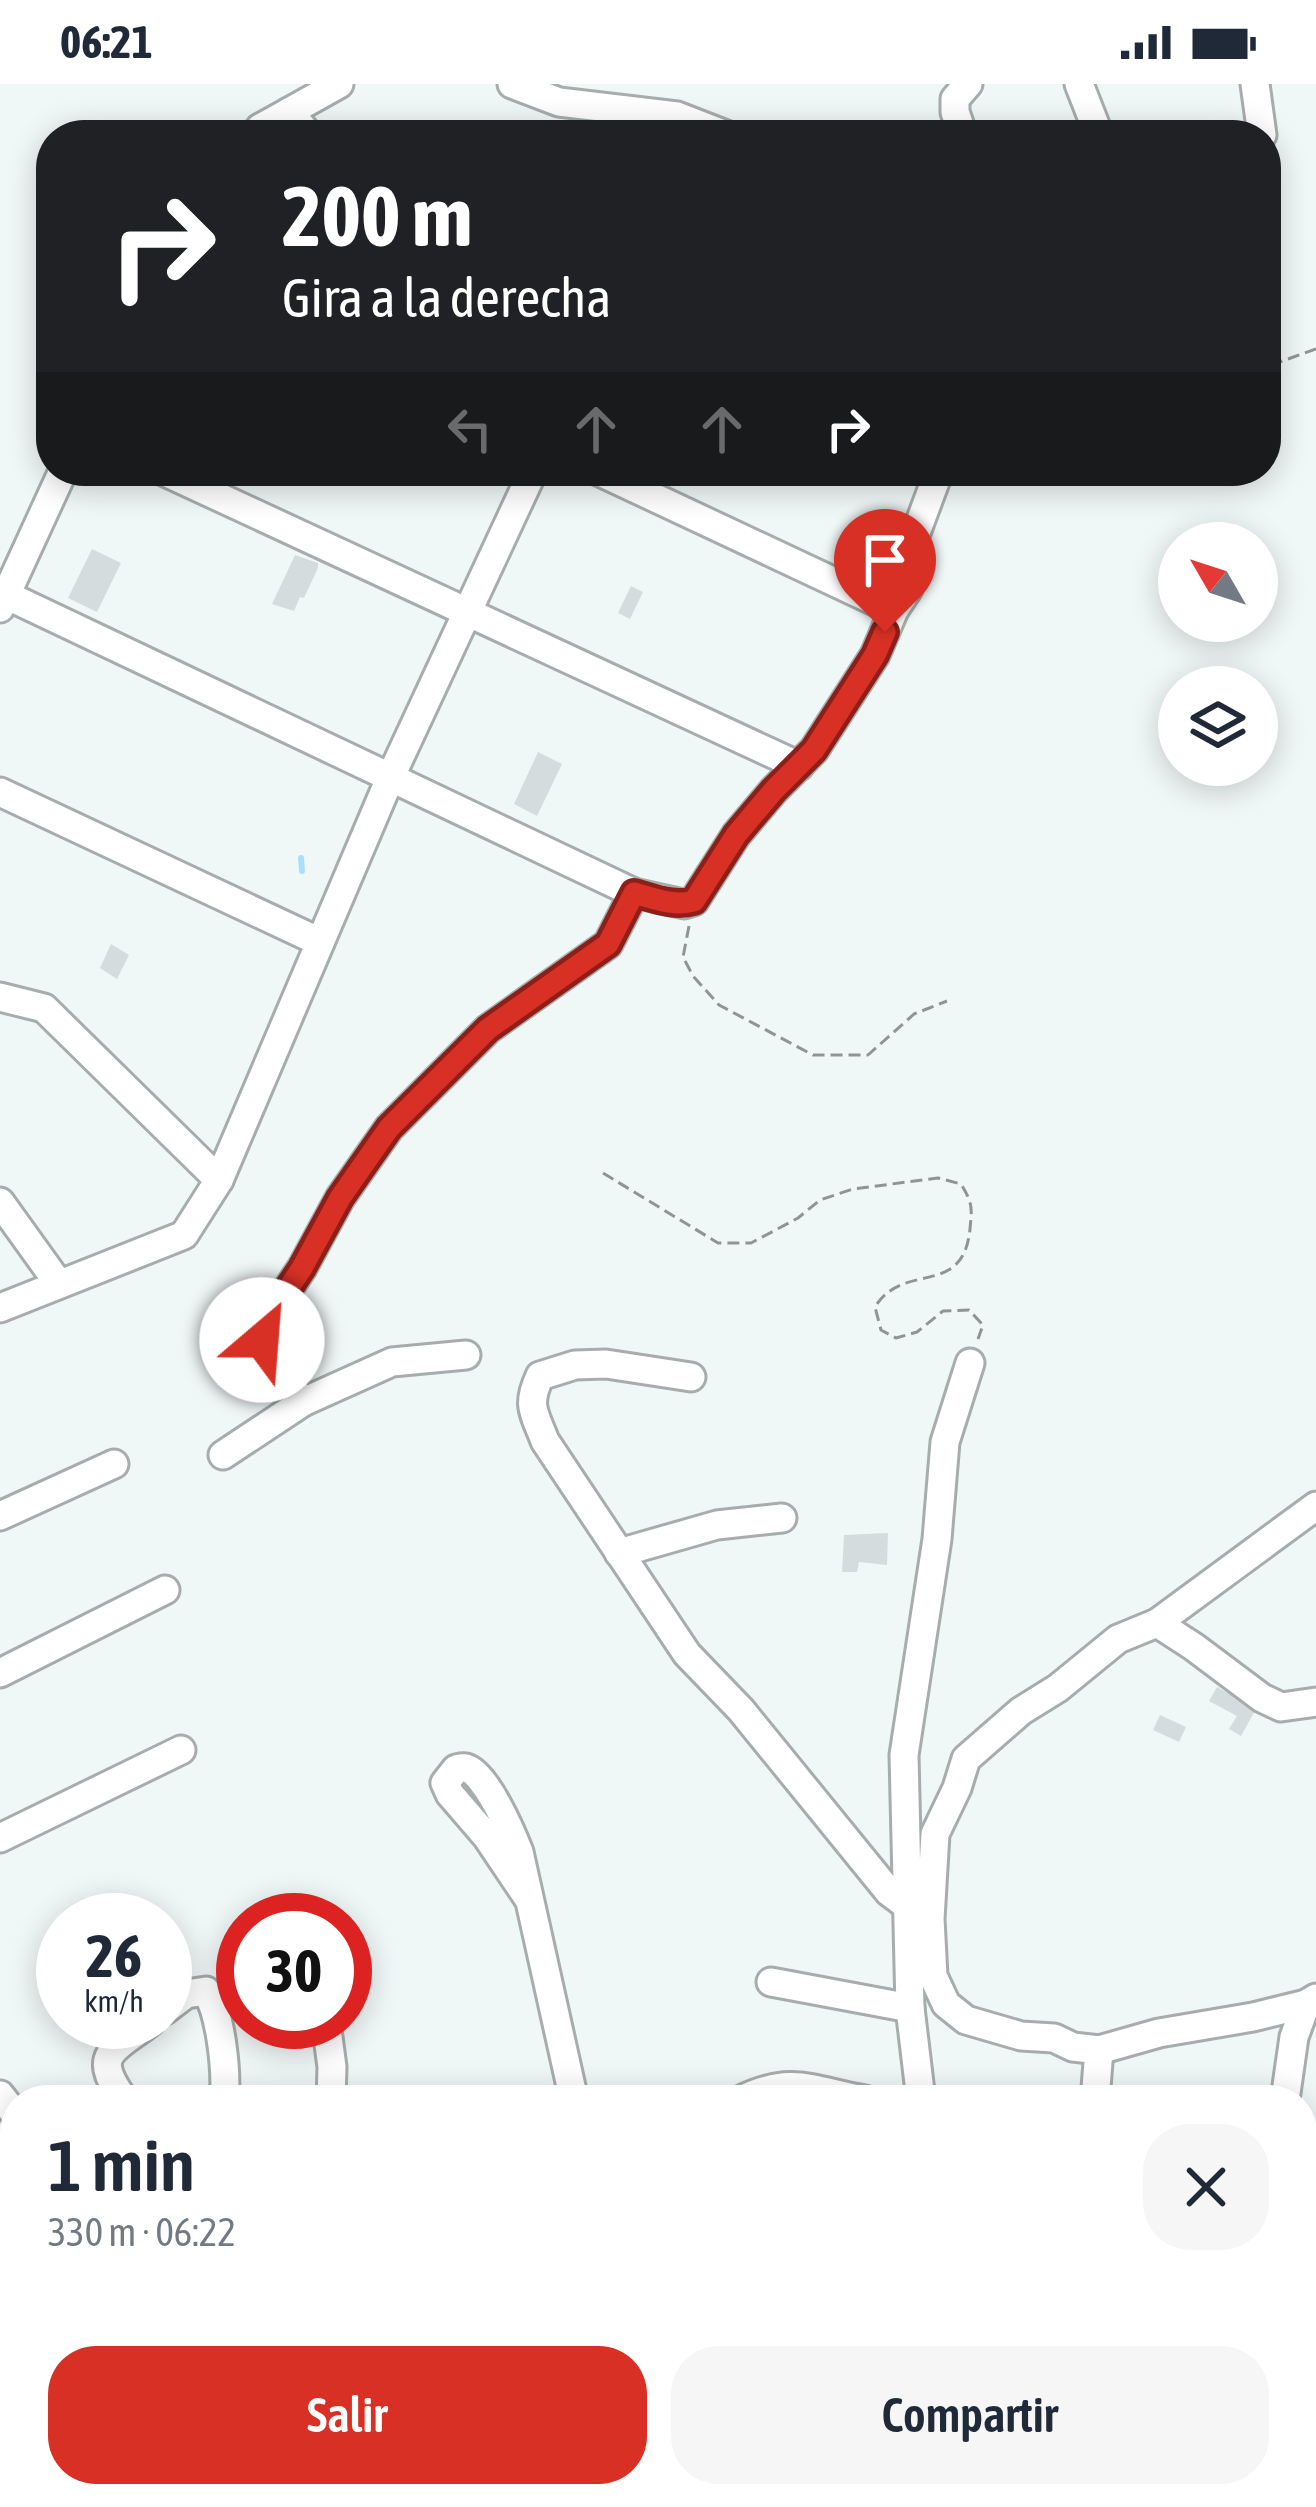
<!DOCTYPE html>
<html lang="es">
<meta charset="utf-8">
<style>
:root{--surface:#fff;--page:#f6f6f7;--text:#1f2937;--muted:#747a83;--accent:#d93025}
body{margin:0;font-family:"Asap Condensed",sans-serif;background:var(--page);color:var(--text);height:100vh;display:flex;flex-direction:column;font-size:45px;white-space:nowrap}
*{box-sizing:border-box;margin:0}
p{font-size:39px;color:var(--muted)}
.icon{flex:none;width:66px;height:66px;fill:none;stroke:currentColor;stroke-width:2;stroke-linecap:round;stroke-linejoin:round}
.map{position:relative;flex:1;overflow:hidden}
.side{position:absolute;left:0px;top:2001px;width:1317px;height:423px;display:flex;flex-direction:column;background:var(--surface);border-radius:48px 48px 0 0;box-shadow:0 6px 30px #0003}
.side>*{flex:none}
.hud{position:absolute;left:36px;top:36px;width:1245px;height:366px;border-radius:48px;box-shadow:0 6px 30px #0003;background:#202124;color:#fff;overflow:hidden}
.needle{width:78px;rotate:309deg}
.tools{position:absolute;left:1158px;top:438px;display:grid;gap:24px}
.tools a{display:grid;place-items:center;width:120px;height:120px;border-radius:50%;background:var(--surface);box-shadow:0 6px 30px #0003;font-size:60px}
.speed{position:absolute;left:36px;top:1809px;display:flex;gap:24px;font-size:60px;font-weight:700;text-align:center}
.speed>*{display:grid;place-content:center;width:156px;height:156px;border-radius:50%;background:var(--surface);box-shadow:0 6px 30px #0003;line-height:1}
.speed small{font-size:30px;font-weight:400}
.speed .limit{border:18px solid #d22;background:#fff;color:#111}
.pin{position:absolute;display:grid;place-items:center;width:102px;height:102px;color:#fff;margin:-123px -51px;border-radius:50% 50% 50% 0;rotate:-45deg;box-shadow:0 0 12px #0007}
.pin .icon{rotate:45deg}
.me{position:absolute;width:132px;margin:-66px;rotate:27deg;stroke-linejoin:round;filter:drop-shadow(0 0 9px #0008)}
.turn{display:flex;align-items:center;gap:42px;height:252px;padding:0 48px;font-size:54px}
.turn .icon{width:156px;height:156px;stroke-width:2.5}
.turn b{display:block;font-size:84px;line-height:102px}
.lanes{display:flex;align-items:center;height:114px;padding:0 48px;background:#0003;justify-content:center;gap:60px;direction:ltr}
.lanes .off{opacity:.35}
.round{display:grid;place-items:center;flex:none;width:126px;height:126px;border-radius:48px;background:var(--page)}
.headline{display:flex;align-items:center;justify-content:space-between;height:204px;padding:0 48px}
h1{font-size:72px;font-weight:600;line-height:90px}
.button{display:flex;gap:24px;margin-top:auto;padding:24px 48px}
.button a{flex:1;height:138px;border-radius:48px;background:var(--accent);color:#fff;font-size:48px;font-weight:600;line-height:138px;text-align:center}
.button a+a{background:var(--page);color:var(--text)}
.status{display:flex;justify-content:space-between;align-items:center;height:84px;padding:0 60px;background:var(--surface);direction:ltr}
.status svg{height:33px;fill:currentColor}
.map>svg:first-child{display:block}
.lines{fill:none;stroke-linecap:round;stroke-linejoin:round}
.stream{stroke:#aadffc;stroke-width:6}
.building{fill:#d5dcde}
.minor-casing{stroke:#a6adac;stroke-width:33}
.path{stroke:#8f9594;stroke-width:3;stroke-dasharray:12 6;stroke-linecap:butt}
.minor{stroke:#fff;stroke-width:27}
.route-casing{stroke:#8d1f18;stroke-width:30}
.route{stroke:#d93025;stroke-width:21}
</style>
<div class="status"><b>06:21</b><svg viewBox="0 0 49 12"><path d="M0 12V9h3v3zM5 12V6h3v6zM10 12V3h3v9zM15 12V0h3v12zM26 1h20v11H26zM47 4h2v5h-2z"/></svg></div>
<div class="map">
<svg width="1316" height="2423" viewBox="0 0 1316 2423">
<rect width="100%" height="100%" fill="#f0f8f7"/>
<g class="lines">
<polyline class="stream" points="301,774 302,787"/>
</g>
<g class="building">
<polygon points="92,465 121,479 97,528 68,514"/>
<polygon points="295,471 318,479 318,484 304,514 300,513 294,527 272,520"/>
<polygon points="631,502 643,508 630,535 618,529"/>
<polygon points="538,668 562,680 537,732 514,720"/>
<polygon points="111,860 129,871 117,895 100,884"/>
<polygon points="888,1449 887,1481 859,1478 857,1488 842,1488 844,1451"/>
<polygon points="1217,1603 1256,1625 1241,1652 1229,1645 1237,1632 1209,1617"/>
<polygon points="1160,1631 1186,1643 1179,1658 1153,1646"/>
<polygon points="658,2409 699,2409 710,2423 669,2423"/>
</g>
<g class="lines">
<defs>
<g id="minor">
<polyline points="512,0 559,18 677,32 726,51"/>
<polyline points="1079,0 1099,51"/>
<polyline points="1255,0 1262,51"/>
<polyline points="289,28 339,0"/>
<polyline points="255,51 260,44 289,28 309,51"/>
<polyline points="963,51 955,28 955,15 968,0"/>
<polyline points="163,387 799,682"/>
<polyline points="598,387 894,526 908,505 907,473 939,387"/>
<polyline points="6,511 634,809 684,820 694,817 736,751 774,706 814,666 875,571 894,526"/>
<polyline points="0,524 63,387"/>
<polyline points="0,708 320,858"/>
<polyline points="0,913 44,924 219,1096"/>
<polyline points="0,1118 59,1200"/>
<polyline points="0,1224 184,1151 219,1096 391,692 533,387"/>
<path d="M691,1293L606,1280L575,1281L540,1292C526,1322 534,1328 545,1357L687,1570L741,1626L889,1808L909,1823"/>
<polyline points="303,1318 275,1281 262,1256 266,1238 302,1184 340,1114 389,1044 488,945 608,860 634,809"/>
<polyline points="223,1371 303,1318 392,1278 466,1271"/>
<polyline points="1316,1422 1157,1539 1118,1555 1058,1604 1021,1627 966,1675 957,1704 935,1750 930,1835 933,1892 946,1920 966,1936 1021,1952 1054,1954 1073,1963 1099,1966 1159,1949 1253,1933 1306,1920 1316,1914"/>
<polyline points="0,1432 114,1380"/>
<polyline points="619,1469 717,1441 782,1434"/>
<polyline points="1157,1539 1194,1563 1262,1614 1281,1623 1316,1618"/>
<polyline points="0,1589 165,1506"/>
<polyline points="0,1754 181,1666"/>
<path d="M528,1814L487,1753L450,1710L445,1699L456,1685C460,1684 463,1683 466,1684C486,1689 512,1750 519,1768L574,2016"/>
<polyline points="771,1898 910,1924"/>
<path d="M165,1926L186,1910L206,1907C221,1930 227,1988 224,2016"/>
<polyline points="326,1938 332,1983 331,2016"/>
<polyline points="0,2011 15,2030"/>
<path d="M124,2016C90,1969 113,1967 150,1938"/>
<path d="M741,2016C792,1991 813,2007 865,2016"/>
<polyline points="921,2016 910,1924 904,1671 937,1455 945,1358 970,1279"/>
<polyline points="1095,2016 1099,1966"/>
<polyline points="1285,2016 1294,1953 1306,1920"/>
<polyline points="1302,2152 1316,2164"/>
<polyline points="1302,2257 1316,2257"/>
<polyline points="0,2346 15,2333"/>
<polyline points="453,2409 454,2423"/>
<polyline points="489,2409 529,2423"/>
<polyline points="597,2423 627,2409"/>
<polyline points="1187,2423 1192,2409"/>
</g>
</defs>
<use href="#minor" class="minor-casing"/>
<g class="path">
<polyline points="1271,281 1316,265"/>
<polyline points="689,842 683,873 693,892 719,921 813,971 868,971 914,930 947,917"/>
<path d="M603,1089L718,1159H751L798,1134L820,1116L853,1105L938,1094L961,1100C973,1120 972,1123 970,1145C963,1215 904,1176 875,1223L881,1246L896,1254L917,1248L943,1227L969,1226L983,1241L978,1255"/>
</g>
<use href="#minor" class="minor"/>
</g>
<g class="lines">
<defs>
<path id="route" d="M262,1256L266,1238L302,1184L340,1114L389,1044L488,945L608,860L634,809C653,814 674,823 694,817L736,751L774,706L814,666L875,571L885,548"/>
</defs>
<use href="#route" class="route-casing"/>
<use href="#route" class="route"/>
</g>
</svg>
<div class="tools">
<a><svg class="needle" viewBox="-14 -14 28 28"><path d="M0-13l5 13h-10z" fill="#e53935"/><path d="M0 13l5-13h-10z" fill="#747a83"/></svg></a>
<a><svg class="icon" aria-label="layers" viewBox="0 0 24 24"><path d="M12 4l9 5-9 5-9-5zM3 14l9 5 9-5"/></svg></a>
</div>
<div class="speed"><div>26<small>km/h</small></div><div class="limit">30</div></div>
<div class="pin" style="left:885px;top:548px;background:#d93025"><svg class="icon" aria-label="arrive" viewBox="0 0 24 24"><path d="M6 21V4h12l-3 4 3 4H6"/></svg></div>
<svg class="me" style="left:262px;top:1256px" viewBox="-20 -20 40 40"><circle r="19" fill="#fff"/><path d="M0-13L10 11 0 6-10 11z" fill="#d93025"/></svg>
<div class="hud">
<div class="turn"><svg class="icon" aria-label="right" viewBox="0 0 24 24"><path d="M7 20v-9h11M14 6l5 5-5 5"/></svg><div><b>200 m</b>Gira a la derecha</div></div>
<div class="lanes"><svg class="icon off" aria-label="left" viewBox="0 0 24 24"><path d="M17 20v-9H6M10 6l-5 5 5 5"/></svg><svg class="icon off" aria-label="ahead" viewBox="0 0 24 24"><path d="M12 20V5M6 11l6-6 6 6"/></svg><svg class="icon off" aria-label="ahead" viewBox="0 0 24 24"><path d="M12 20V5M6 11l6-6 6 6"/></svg><svg class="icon" aria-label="right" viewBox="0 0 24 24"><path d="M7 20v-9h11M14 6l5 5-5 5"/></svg></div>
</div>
<section class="side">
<div class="headline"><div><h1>1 min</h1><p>330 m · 06:22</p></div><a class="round"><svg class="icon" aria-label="close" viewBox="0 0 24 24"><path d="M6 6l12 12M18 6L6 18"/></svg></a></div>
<div class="button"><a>Salir</a><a>Compartir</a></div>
</section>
</div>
